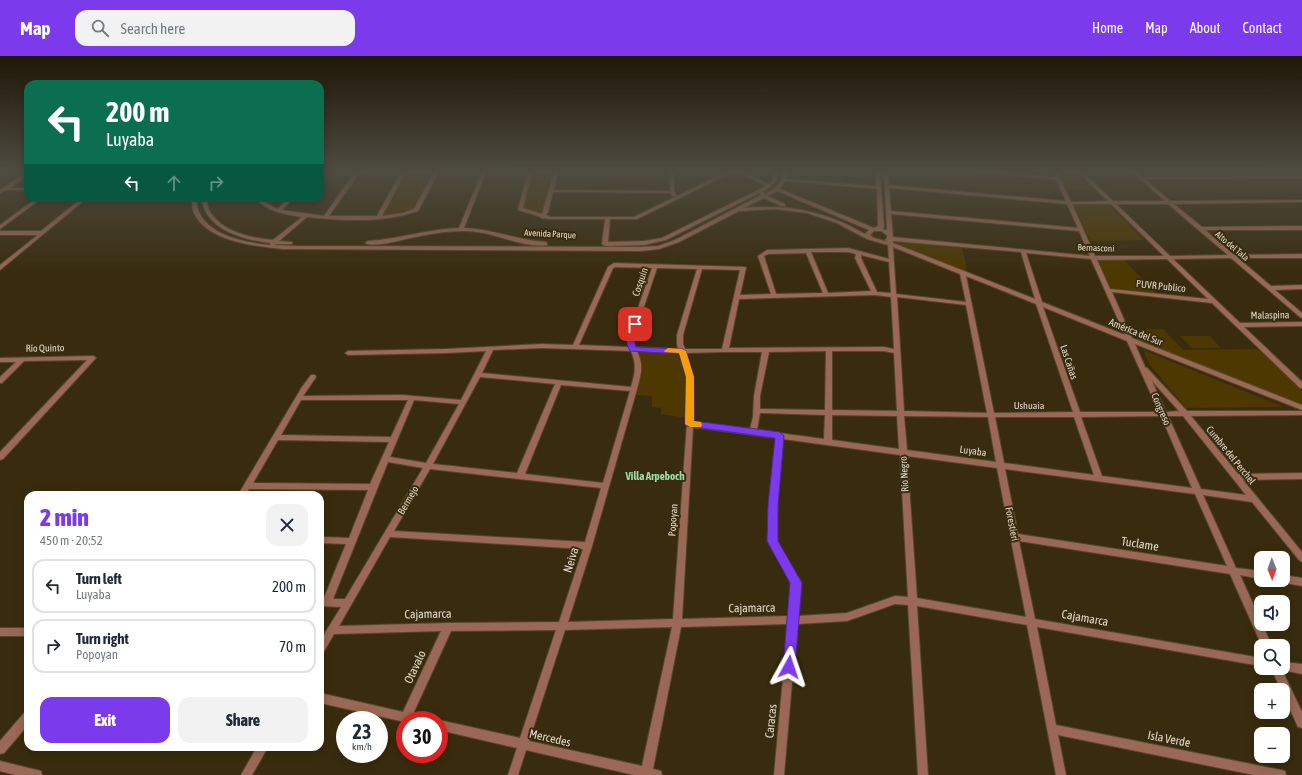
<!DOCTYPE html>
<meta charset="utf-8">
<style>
:root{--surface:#fff;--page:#f2f2f3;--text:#1f2937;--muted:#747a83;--line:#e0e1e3;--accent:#7c3aed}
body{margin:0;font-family:"Asap Condensed",sans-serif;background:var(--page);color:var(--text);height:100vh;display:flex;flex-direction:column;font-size:15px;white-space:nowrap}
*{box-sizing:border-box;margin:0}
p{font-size:13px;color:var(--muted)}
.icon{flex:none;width:22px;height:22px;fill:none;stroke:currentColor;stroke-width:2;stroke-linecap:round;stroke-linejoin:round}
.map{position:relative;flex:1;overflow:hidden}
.details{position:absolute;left:24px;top:435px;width:300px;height:260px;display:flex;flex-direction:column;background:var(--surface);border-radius:12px;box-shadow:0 2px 10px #0003}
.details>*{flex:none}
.top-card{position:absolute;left:24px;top:24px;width:300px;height:122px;border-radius:12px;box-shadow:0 2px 10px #0003;background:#0b6e4f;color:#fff;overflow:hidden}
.needle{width:26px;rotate:179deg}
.tools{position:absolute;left:1254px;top:495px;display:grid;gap:8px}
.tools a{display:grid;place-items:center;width:36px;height:36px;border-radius:8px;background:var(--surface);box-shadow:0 2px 10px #0003;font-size:20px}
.speed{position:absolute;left:336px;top:655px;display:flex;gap:8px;font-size:20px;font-weight:700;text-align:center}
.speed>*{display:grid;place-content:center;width:52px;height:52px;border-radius:50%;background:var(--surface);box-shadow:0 2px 10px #0003;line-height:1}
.speed small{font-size:10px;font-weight:400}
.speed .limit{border:6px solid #d22;background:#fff;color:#111}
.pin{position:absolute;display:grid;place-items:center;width:34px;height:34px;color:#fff;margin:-17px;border-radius:8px;box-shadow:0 2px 6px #0006}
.me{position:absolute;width:44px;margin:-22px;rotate:5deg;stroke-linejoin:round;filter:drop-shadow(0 0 3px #0008)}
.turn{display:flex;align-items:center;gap:14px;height:84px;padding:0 16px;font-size:18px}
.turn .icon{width:52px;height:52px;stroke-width:2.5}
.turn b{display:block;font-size:28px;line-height:34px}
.lanes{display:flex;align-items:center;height:38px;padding:0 16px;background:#0003;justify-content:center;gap:20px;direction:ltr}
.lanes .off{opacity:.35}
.round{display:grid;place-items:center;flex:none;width:42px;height:42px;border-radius:12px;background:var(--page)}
.headline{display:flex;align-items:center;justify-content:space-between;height:68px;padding:0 16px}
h1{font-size:24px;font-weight:800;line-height:30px;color:var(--accent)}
.primary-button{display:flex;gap:8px;margin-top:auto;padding:8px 16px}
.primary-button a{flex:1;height:46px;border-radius:12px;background:var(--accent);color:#fff;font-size:16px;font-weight:800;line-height:46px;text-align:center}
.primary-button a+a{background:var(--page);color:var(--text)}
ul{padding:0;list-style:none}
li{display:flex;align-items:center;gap:12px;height:54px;margin:0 8px 6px;padding:0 8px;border:2px solid var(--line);border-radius:12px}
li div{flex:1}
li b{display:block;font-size:15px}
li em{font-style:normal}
header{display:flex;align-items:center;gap:24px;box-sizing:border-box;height:56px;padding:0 20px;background:var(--accent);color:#fff}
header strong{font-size:19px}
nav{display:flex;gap:22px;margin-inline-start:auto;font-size:14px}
.search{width:280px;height:36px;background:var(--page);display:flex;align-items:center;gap:10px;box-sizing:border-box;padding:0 14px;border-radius:12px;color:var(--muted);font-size:15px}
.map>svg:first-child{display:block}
.green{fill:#4c3800}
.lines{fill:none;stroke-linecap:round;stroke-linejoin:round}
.street-casing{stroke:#54482c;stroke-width:2}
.street{fill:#9a6855;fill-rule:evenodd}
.route{fill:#7c3aed;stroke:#51269a}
.slow{fill:#f59e0b}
.labels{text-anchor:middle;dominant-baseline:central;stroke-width:4;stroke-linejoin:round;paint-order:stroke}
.far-street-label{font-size:9px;fill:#e2dac9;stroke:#392c0e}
.street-label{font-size:10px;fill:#e2dac9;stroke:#392c0e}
.neighbourhood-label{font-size:11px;font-weight:bold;fill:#9adca7;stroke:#392c0e}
.near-street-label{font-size:12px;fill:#e2dac9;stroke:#392c0e}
</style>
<header>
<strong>Map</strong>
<div class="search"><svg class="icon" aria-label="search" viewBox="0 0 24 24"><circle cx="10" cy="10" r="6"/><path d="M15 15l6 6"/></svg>Search here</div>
<nav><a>Home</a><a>Map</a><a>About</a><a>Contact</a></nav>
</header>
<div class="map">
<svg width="1302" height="719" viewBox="0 0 1302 719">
<rect width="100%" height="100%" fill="#392c0e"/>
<g class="green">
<polygon points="406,116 434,116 414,153 383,159 382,157"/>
<path d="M533,116H553L543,155C537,158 528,156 522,152Z"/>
<polygon points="1057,116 1077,116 1095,134 1065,134"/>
<polygon points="1105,148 1109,149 1144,184 1091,185 1073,149"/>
<polygon points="898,185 962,192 967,212 965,215 899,189 896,187"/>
<polygon points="1101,204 1124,204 1156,237 1115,233 1110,231 1098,206"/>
<polygon points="1133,273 1163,273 1183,294 1259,293 1302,335 1302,349 1138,284"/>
<polygon points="1180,280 1210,280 1221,292 1192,292"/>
<polygon points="1143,294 1284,351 1186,352 1150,309"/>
<path d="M637,296L680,298L687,327L686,362L661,358V352L652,351V340L637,339C640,323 646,310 637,296Z"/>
</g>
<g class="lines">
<defs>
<g id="street">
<polygon points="26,116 28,116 28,119 10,132 28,132 28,134 5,134 0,137 0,134"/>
<path d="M355,116H360L329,160H377L401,116H406L382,160L403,157L414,153L434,116H439L418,155C383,167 344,165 307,161L279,185L292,186V188H276L274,189L296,190L641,191L658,190L675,184L761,139L759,137L666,184L644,189L605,190L602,188L605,163H550L541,162V161L518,154V153L528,116H532L523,152L542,158L554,116H558L554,134L670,135V116H674V136L676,139V140H672L671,137L553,136L548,156L546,159L550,161H634L726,116H733L637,163H610L608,186L644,185L662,182L766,130L737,116H744L769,128L772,126L775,116H779C775,129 773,130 762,136L765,138C776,132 780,129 784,116H788L786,123L876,130V116H880L884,171L882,173L887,174L884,116H888L889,129L1066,145L1056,124L980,116H1002L1055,121L1053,116H1057L1071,146L1108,145L1078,116H1083L1113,145H1165L1132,116H1137L1142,121L1302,120V122L1145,123L1170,145L1302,144V146L1174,148L1202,171L1302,170V174H1205L1234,199L1302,198V202H1238L1271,230L1302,229V233L1275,234L1302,257V262L1300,261L1231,202L1173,203L1240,267L1302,266V270L1244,271L1302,326V332H1300L1212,247L1112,236L1132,282L1302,349V354L1135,288L1145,311L1147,312L1187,355H1302V359L1191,360L1238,418L1302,417V423L1243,424L1302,496V506L1299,504L1252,446L1203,439L1236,512L1261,515V523L1240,519L1272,590H1262L1230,518L1019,485L1035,563L1261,602V610L1037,571L1056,669L1281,714L1285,715L1286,719H1254L1058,679L1066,719H1056L1027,569L917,550L928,719H918L908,549L895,548L847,565L797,568L784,719H774L788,568L681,571L653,713L661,715L662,719H634L526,694L518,719H508L517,692L439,674V664L520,682L556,574L451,575L413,658L421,660L422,664H405V666L320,647V637L403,656L441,575L334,578L323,597L320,598V585L341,551L320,550V542H324L346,488L320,487V481L349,482L368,434L249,433L246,439H238L302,331L311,319H315L316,321L303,340L402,339L461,344L486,295L446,297L348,299L345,297L348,295L446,293L542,288L573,289L608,211L614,207L745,211L746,212L740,239L771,238L758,200L767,194L848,192L889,203L888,189L867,183L837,167L807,157L775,153L759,154L741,155H739L679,186L659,193L641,195L283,193C255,190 208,186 194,157C192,153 192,147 192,142H196C197,147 197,153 200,158C211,180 247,187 270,189V187C247,184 216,177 205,154C203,150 202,146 201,142H205C207,146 208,150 209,154C221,176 251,182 273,184L302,161C284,158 268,156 255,142C262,142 270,150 278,153L288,142H293L282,154L324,160ZM785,125L877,133L878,170L874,172L780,133ZM889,132L1067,148L1078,172L891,155ZM777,135L869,174L865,178C826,155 788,148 744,152L764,142L781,150H785V148L767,140ZM1072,148H1111L1164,200H1095ZM1116,148H1168L1228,199L1170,200ZM891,158L1079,175L1090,200L893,181ZM874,175H881L887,179V182L885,184L888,186L874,182L870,179ZM893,185L1021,196L1035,243L893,187ZM893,191L960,218L966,246L896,238ZM811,196H848L856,198L855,202L871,235L828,237ZM806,197L823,237L776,238L764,200L768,198ZM1026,197L1091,203L1125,279L1042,246ZM861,199L889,206L891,237L877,236L861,202ZM1167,203L1208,243L1110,233L1097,204ZM615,211L652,212L627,283L629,291L579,289L613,212ZM657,212L697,213L677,279V288L678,293L635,291L633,283ZM702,213L740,214L722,293H685L683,288V279ZM966,220L1036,248L1073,356L994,357ZM875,239L891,241L894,293L884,291L729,292L739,243ZM897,241L966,249L987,357L904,355ZM1043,251L1127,285L1159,356H1080ZM542,292L631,295C637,309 635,317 631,331L482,317L493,294ZM637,295L680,297L687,321L688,353L673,563L568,566L592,490L637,333C641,318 644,310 637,295ZM826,295L825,354L760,353V340L769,296ZM832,295H884L894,297L897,355L832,354ZM723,296H762L754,340L753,361L750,373L694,366V353L693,321L686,297ZM480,321L555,328L517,417L433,408ZM1152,325L1179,355L1166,356ZM561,329L630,335L603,427L525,418ZM301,344H408L391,381L281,379ZM414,344L459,348L426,407L390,401ZM760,357L825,359L824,383L757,374ZM832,359L897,360L899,393L832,384ZM904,360L988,361L996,406L907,394ZM1161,360L1192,432L1102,420L1081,361ZM1168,360H1183L1246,439L1201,433ZM995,361H1074L1094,419L1004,407ZM693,371L776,382L769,449L768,485L792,527L789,560L682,563ZM783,383L900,399L908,541L895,540L847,557L798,560L800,527L776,485L777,449ZM278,384L389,386L370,428L253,427ZM907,400L997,412L1026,561L917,542ZM388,406L423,412L345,543H333ZM430,413L601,432L585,486L394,475ZM1005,413L1195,438L1227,510L1018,478ZM390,481L583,493L559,566L448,567L339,570ZM672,571L642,710L529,685L565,574Z"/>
<path d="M482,116H486L464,172C492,173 517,184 545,186L547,187V189C526,192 504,181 484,177C459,172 435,177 410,182C401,184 373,192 365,187L368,185C399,183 428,173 459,172Z"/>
<polygon points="37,142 42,142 0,173 0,169"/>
<polygon points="82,142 87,142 0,214 0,209 38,179 0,179 0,175 41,175"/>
<polygon points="93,300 95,301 96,302 95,303 3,403 0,404 0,396 87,304 24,305 2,327 0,327 0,321 16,306 0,306 0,302"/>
<polygon points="1283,519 1302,522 1302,530 1280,526 1279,524 1283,524"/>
<rect x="0" y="572" width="28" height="8"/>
<polygon points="1283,606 1302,608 1302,618 1282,614 1302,656 1302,672 1298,671 1283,638 1283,634 1281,634 1271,612 1283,612"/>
<polygon points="28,656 28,669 4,697 0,698 0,685 24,657"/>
<polygon points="257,691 268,691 252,719 241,719"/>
<polygon points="0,705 37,714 41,715 42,719 15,719 0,715"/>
</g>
</defs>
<use href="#street" class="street-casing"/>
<use href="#street" class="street"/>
</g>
<linearGradient id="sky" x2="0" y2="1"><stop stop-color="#1f1808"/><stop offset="0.53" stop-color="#4e4b41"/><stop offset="1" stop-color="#4e4b41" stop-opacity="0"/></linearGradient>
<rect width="1302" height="217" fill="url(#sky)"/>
<path class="route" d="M632,266H635L639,268L634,283L636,291L682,293L686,295L694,321V365L780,376L784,380L778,449V485L802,527L795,611L794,615L789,617L785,615L783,611L790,527L767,485L768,449L775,382L686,370L685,368L686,321L679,298L630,295C624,285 627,276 632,266Z"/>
<polygon class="slow" points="668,292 682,293 686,295 694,321 694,365 701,366 702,369 701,371 690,371 685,368 686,321 679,297 665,296 664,295"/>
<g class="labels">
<g class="far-street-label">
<text transform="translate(550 178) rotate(3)">Avenida Parque</text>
<text transform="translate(1232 190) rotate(40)">Alto del Tala</text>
<text transform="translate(1096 192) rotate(2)">Bernasconi</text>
</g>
<g class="street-label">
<text transform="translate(640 226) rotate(-71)">Cosquín</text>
<text transform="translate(1161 230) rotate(6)">PUVR Publico</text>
<text transform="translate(1270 259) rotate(-1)">Malaspina</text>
<text transform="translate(1136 276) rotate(22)">América del Sur</text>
<text transform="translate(45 292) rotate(-1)">Río Quinto</text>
<text transform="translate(1069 306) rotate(71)">Las Cañas</text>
<text x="1029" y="349">Ushuaia</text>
<text transform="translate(1161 353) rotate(66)">Congreso</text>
<text transform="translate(973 395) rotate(8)">Luyaba</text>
<text transform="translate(1231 399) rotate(51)">Cumbre del Perchel</text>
<text transform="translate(904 418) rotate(-93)">Río Negro</text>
<text transform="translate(408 444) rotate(-60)">Bermejo</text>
<text transform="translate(673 464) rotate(-86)">Popoyan</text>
<text transform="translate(1012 468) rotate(79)">Forestieri</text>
</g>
<g class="neighbourhood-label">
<text x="655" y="420">Villa Arpeboch</text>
</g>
<g class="near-street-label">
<text transform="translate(1140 488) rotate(9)">Tuclame</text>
<text transform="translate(571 504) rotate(-73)">Neiva</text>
<text transform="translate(752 552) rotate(-1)">Cajamarca</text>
<text transform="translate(428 558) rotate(-1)">Cajamarca</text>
<text transform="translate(1085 562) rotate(10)">Cajamarca</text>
<text transform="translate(415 611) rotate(-65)">Otavalo</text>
<text transform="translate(771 665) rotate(-84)">Caracas</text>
<text transform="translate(550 682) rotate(13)">Mercedes</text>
<text transform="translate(1169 683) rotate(11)">Isla Verde</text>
</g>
</g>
</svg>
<div class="tools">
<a><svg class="needle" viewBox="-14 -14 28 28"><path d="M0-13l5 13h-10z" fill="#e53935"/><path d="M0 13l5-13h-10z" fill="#747a83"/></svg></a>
<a><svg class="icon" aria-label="sound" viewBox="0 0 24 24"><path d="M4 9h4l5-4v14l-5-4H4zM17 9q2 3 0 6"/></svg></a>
<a><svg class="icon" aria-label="search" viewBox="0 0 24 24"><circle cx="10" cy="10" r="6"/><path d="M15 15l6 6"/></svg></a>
<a>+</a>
<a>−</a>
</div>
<div class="speed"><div>23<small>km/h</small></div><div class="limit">30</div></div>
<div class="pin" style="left:635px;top:268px;background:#d93025"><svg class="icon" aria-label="arrive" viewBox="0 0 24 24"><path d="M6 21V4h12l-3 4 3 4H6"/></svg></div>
<svg class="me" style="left:789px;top:611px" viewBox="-20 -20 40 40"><path d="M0-17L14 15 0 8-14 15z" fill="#7c3aed" stroke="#fff" stroke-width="4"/></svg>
<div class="top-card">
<div class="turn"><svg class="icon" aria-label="left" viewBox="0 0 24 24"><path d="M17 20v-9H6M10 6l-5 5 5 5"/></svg><div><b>200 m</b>Luyaba</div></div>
<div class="lanes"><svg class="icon" aria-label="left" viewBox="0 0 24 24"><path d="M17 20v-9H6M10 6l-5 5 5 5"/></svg><svg class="icon off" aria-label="ahead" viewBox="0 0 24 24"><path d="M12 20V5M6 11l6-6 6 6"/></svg><svg class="icon off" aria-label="right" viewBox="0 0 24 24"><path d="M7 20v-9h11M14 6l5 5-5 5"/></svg></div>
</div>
<section class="details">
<div class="headline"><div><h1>2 min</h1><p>450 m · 20:52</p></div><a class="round"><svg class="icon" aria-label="close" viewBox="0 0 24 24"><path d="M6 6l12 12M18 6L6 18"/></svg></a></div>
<ul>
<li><svg class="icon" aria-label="left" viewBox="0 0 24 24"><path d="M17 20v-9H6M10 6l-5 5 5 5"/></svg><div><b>Turn left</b><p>Luyaba</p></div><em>200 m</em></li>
<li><svg class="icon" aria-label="right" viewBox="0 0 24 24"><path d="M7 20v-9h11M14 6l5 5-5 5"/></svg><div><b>Turn right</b><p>Popoyan</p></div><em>70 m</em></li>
</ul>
<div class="primary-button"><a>Exit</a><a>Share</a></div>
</section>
</div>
